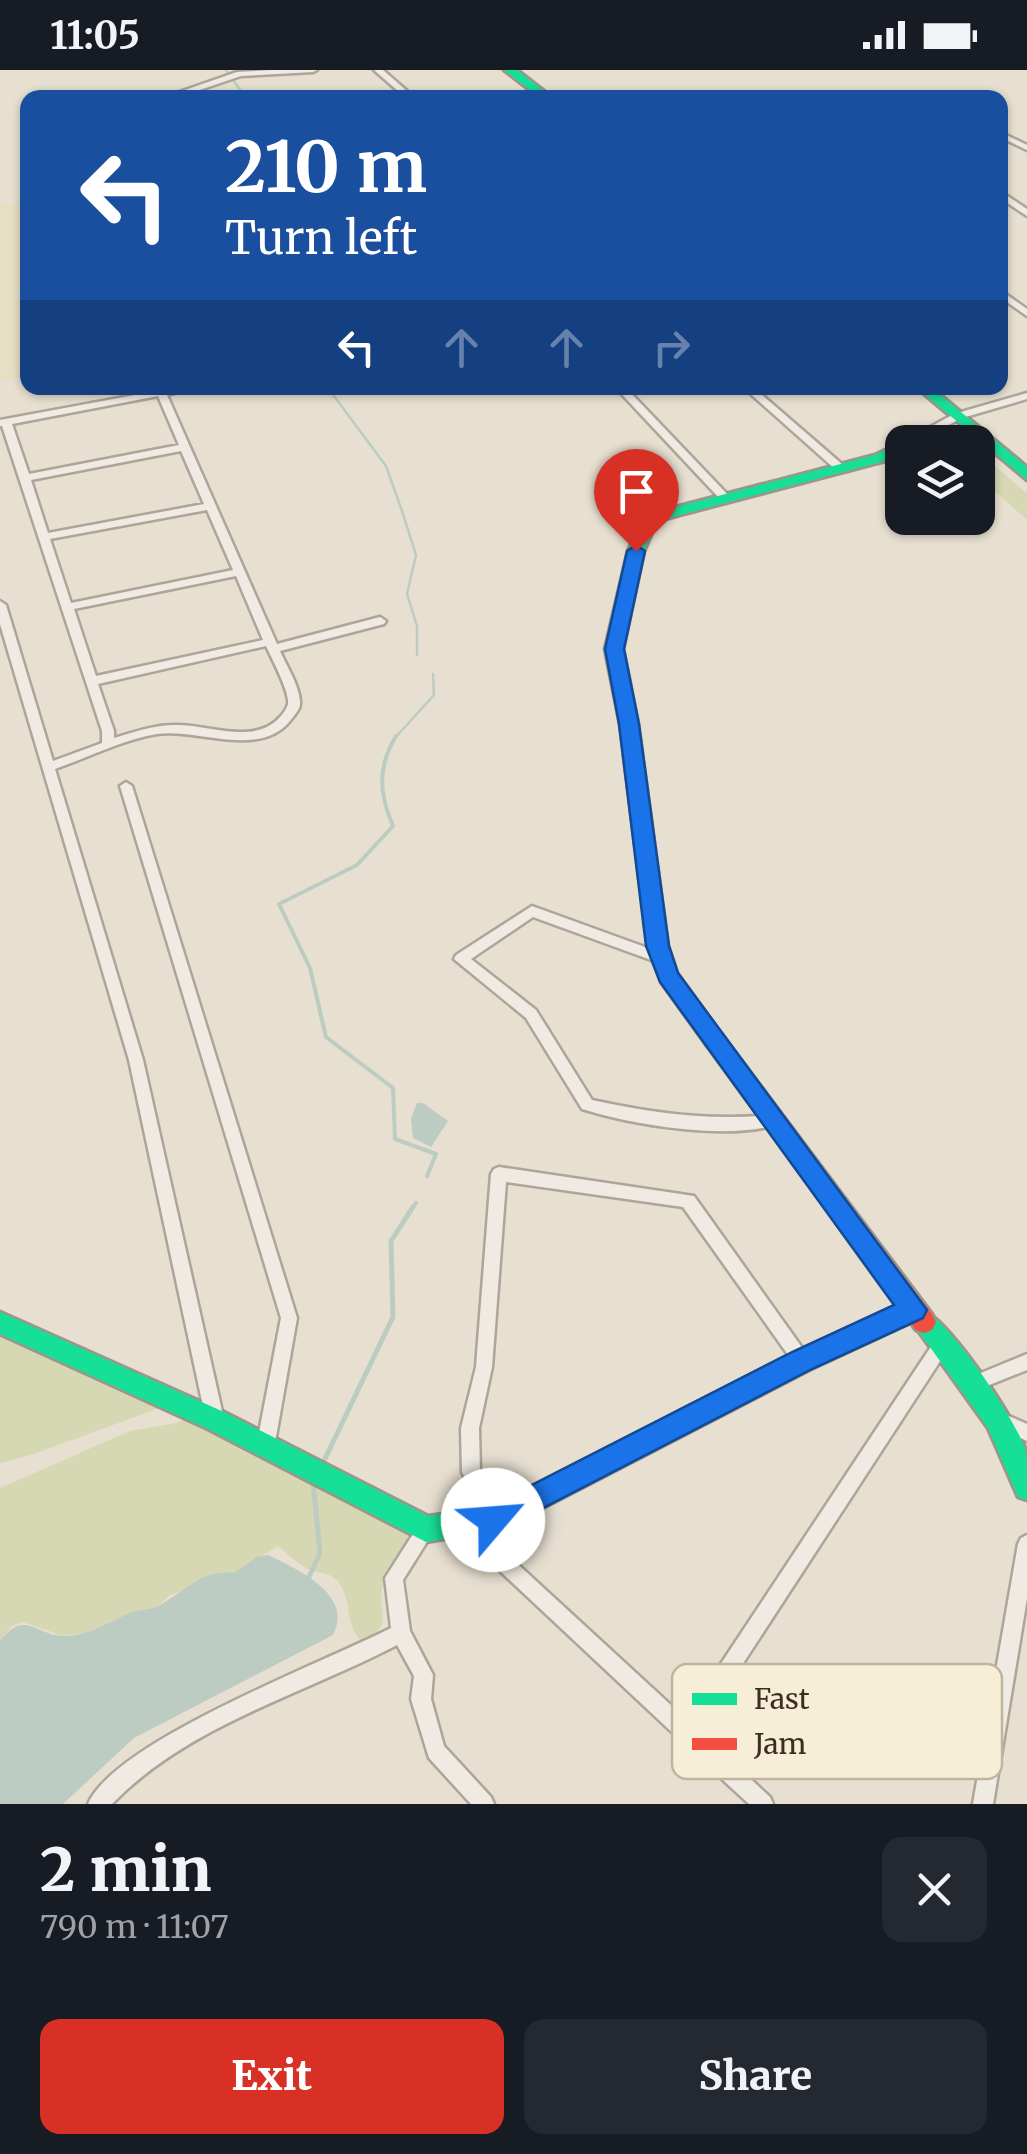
<!DOCTYPE html>
<meta charset="utf-8">
<style>
:root{--surface:#171b24;--page:#242831;--text:#f1f3f6;--muted:#9ea1a6;--accent:#d93025}
body{margin:0;font-family:Merriweather,serif;background:var(--page);color:var(--text);height:100vh;display:flex;flex-direction:column;font-size:38px;white-space:nowrap}
*{box-sizing:border-box;margin:0}
p{font-size:32px;color:var(--muted)}
.icon{flex:none;width:55px;height:55px;fill:none;stroke:currentColor;stroke-width:2;stroke-linecap:round;stroke-linejoin:round}
.map{position:relative;height:1734px;overflow:hidden}
.sheet{display:flex;flex-direction:column;background:var(--surface);flex:1}
.sheet>*{flex:none}
.hud{position:absolute;left:20px;top:20px;width:988px;height:305px;border-radius:20px;box-shadow:0 2px 8px #0004;background:#1a4fa0;color:#fff;overflow:hidden}
.fabs{position:absolute;left:885px;top:355px;display:grid;gap:20px}
.fabs a{display:grid;place-items:center;width:110px;height:110px;border-radius:20px;background:var(--surface);box-shadow:0 2px 8px #0004;font-size:50px}
.pin{position:absolute;display:grid;place-items:center;width:85px;height:85px;color:#fff;margin:-102px -42px;border-radius:50% 50% 50% 0;rotate:-45deg;box-shadow:0 0 10px #0007}
.pin .icon{rotate:45deg}
.me{position:absolute;width:110px;margin:-55px;rotate:63deg;stroke-linejoin:round;filter:drop-shadow(0 0 8px #0008)}
.turn{display:flex;align-items:center;gap:35px;height:210px;padding:0 40px;font-size:45px}
.turn .icon{width:130px;height:130px;stroke-width:2.5}
.turn b{display:block;font-size:70px;line-height:85px}
.lanes{display:flex;align-items:center;height:95px;padding:0 40px;background:#0003;justify-content:center;gap:50px;direction:ltr}
.lanes .off{opacity:.35}
.round{display:grid;place-items:center;flex:none;width:105px;height:105px;border-radius:20px;background:var(--page)}
.headline{display:flex;align-items:center;justify-content:space-between;height:170px;padding:0 40px}
h1{font-size:60px;font-weight:800;line-height:75px}
.button{display:flex;gap:20px;margin-top:auto;padding:20px 40px}
.button a{flex:1;height:115px;border-radius:20px;background:var(--accent);color:#fff;font-size:40px;font-weight:800;line-height:115px;text-align:center}
.button a+a{background:var(--page);color:var(--text)}
.status{display:flex;justify-content:space-between;align-items:center;height:70px;padding:0 50px;background:var(--surface);direction:ltr}
.status svg{height:28px;fill:currentColor}
.map>svg:first-child{display:block}
.farmland{fill:#e6dfc2}
.green{fill:#d6d7b3}
.water{fill:#bcccc2}
.lines{fill:none;stroke-linecap:round;stroke-linejoin:round}
.stream-far2{stroke:#bcccc2;stroke-width:2.5}
.stream-far1{stroke:#bcccc2;stroke-width:4}
.stream{stroke:#bcccc2;stroke-width:5}
.street-casing{stroke:#ada599;stroke-width:5}
.fast-casing{stroke:#9c958a;stroke-width:5}
.jam-casing{stroke:#9c958a;stroke-width:5}
.street{fill:#efebe3;fill-rule:evenodd}
.fast{fill:#16e098;fill-rule:evenodd}
.jam{fill:#f24e42;fill-rule:evenodd}
.route{fill:#1a73e8;stroke:#114b97;stroke-width:2.5}
.key{fill:#f7eed8;stroke:#bfb4a1;stroke-width:2.5}
.key-label{font-size:28px;fill:#3d2e20}
</style>
<div class="status"><b>11:05</b><svg viewBox="0 0 49 12"><path d="M0 12V9h3v3zM5 12V6h3v6zM10 12V3h3v9zM15 12V0h3v12zM26 1h20v11H26zM47 4h2v5h-2z"/></svg></div>
<div class="map">
<svg width="1027" height="1734" viewBox="0 0 1027 1734">
<rect width="100%" height="100%" fill="#e7e0d1"/>
<polygon class="farmland" points="27,131 27,306 0,310 0,134"/>
<g class="green">
<polygon points="978,381 1027,424 1027,450 978,406"/>
<polygon points="0,1266 161,1334 159,1338 34,1384 0,1393"/>
<path d="M192,1346L404,1457L410,1471C400,1484 384,1503 382,1519C378,1547 395,1556 361,1571C344,1551 353,1533 339,1513C331,1502 322,1504 311,1500C299,1496 288,1484 278,1476L234,1503L170,1525L154,1539L140,1540L83,1564L63,1566L23,1552L12,1556L0,1571V1418L130,1361L176,1353Z"/>
</g>
<g class="water">
<polygon points="417,1033 423,1033 448,1051 431,1077 413,1068 411,1049"/>
<path d="M268,1485C299,1500 354,1525 333,1565L134,1668L63,1734H0V1571C27,1537 35,1568 69,1566C93,1564 113,1549 136,1541C143,1539 151,1540 158,1536C185,1522 201,1499 234,1503L257,1487Z"/>
</g>
<g class="lines">
<g class="stream-far2">
<polyline points="226,0 246,28"/>
<polyline points="328,318 386,396 402,441 416,485 407,524 417,556 417,585"/>
<polyline points="394,669 434,625 433,604"/>
</g>
<g class="stream-far1">
<path d="M396,666C377,698 379,723 393,756L357,795L279,834L310,898L326,967L393,1018L395,1069L436,1084L427,1106"/>
<polyline points="411,1140 416,1133"/>
</g>
<g class="stream">
<polyline points="322,1395 393,1247 391,1171 413,1137"/>
<polyline points="308,1509 320,1483 313,1412"/>
</g>
<defs>
<g id="street">
<polygon points="271,0 317,0 313,2 241,6 176,28 162,28 237,2"/>
<polygon points="374,0 383,0 415,28 406,28"/>
<polygon points="1000,62 1027,75 1027,80 1000,67"/>
<polygon points="1000,121 1027,139 1027,146 1000,128"/>
<polygon points="1000,220 1027,239 1027,246 1000,227"/>
<path d="M173,318H191L167,325L277,574L380,547L386,551L384,554L280,581C286,595 299,615 300,631C301,639 295,644 290,651C259,689 198,658 157,664C122,670 89,687 55,699L143,990L224,1350L221,1356L215,1358L209,1356L206,1350L129,990L0,554V531L6,535L53,691L102,673V661L2,356H0V350ZM158,326L179,375L29,404L12,354ZM181,381L204,434L48,463L31,410ZM207,440L233,500L71,533L50,469ZM236,506L263,570L96,606L74,539ZM266,576C271,587 290,622 288,634C287,638 283,644 280,647C254,676 208,654 175,655C154,655 134,662 114,668V661L98,614Z"/>
<polygon points="616,318 626,318 729,426 729,430 721,430"/>
<polygon points="744,318 754,318 843,395 843,399 835,399"/>
<polygon points="1027,323 1027,329 962,348 915,372 903,372 954,344"/>
<polygon points="126,712 132,716 297,1248 274,1378 271,1384 265,1386 259,1384 256,1378 281,1248 120,716"/>
<path d="M532,836L667,885L669,889L667,893L662,894L533,847L471,889L536,940L592,1030C651,1043 710,1051 771,1045L776,1047L779,1051L776,1055C724,1070 633,1055 582,1039L526,948L454,889L456,885Z"/>
<polygon points="499,1097 694,1126 808,1286 810,1291 808,1296 802,1299 796,1296 683,1137 506,1112 492,1297 479,1358 480,1402 502,1450 499,1456 493,1459 487,1456 462,1402 461,1358 476,1297 491,1104 494,1099"/>
<polygon points="942,1266 948,1269 950,1274 948,1279 699,1661 770,1727 773,1734 749,1734 685,1675 678,1672 676,1666 486,1488 464,1455 467,1449 473,1446 479,1449 498,1476 685,1648 936,1269"/>
<polygon points="1027,1284 1027,1300 977,1320 971,1317 969,1312 971,1307"/>
<polygon points="1002,1343 1027,1354 1027,1371 996,1357 993,1351 996,1345"/>
<path d="M426,1450L432,1453L435,1459L403,1510L410,1561L433,1605L431,1629L444,1676L491,1727L494,1734H471L429,1688L411,1629L414,1606L397,1575C302,1625 188,1655 112,1734H88C115,1671 325,1592 391,1558L385,1508L420,1453Z"/>
<polygon points="1027,1465 1027,1528 993,1734 973,1734 1018,1474 1021,1468"/>
</g>
<g id="fast">
<polygon points="504,0 517,0 553,28 540,28"/>
<polygon points="917,318 932,318 1027,397 1027,410"/>
<polygon points="902,372 902,383 885,391 657,451 644,481 623,579 638,654 668,876 677,903 726,971 722,977 708,977 661,912 648,876 620,654 605,579 628,481 645,445 875,385"/>
<path d="M913,1229L921,1232L924,1241C950,1251 1019,1354 1026,1382C1027,1397 1027,1416 1027,1430L1018,1427L988,1358L912,1252L811,1299L502,1459L426,1472L206,1358L0,1264V1242L224,1342L428,1446L490,1438L793,1283Z"/>
</g>
<polygon id="jam" points="715,963 722,965 932,1244 936,1252 932,1260 924,1263 916,1260 708,977 704,971 708,965"/>
</defs>
<use href="#street" class="street-casing"/>
<use href="#fast" class="fast-casing"/>
<use href="#jam" class="jam-casing"/>
<use href="#street" class="street"/>
<use href="#fast" class="fast"/>
<use href="#jam" class="jam"/>
</g>
<polygon class="route" points="636,475 645,481 624,579 639,654 669,876 678,903 927,1240 923,1248 812,1299 493,1464 483,1460 478,1450 483,1440 792,1282 894,1235 660,912 646,876 619,654 605,579 627,481"/>
<rect x="672" y="1594" width="330" height="115" rx="15" class="key"/>
<rect x="692" y="1623" width="45" height="12" fill="#16e098"/>
<rect x="692" y="1668" width="45" height="12" fill="#f24e42"/>
<g class="key-label">
<text x="754" y="1639">Fast</text>
<text x="754" y="1684">Jam</text>
</g>
</svg>
<div class="fabs">
<a><svg class="icon" aria-label="layers" viewBox="0 0 24 24"><path d="M12 4l9 5-9 5-9-5zM3 14l9 5 9-5"/></svg></a>
</div>
<div class="pin" style="left:636px;top:481px;background:#d93025"><svg class="icon" aria-label="arrive" viewBox="0 0 24 24"><path d="M6 21V4h12l-3 4 3 4H6"/></svg></div>
<svg class="me" style="left:493px;top:1450px" viewBox="-20 -20 40 40"><circle r="19" fill="#fff"/><path d="M0-13L10 11 0 6-10 11z" fill="#1a73e8"/></svg>
<div class="hud">
<div class="turn"><svg class="icon" aria-label="left" viewBox="0 0 24 24"><path d="M17 20v-9H6M10 6l-5 5 5 5"/></svg><div><b>210 m</b>Turn left</div></div>
<div class="lanes"><svg class="icon" aria-label="left" viewBox="0 0 24 24"><path d="M17 20v-9H6M10 6l-5 5 5 5"/></svg><svg class="icon off" aria-label="ahead" viewBox="0 0 24 24"><path d="M12 20V5M6 11l6-6 6 6"/></svg><svg class="icon off" aria-label="ahead" viewBox="0 0 24 24"><path d="M12 20V5M6 11l6-6 6 6"/></svg><svg class="icon off" aria-label="right" viewBox="0 0 24 24"><path d="M7 20v-9h11M14 6l5 5-5 5"/></svg></div>
</div>
</div>
<section class="sheet">
<div class="headline"><div><h1>2 min</h1><p>790 m · 11:07</p></div><a class="round"><svg class="icon" aria-label="close" viewBox="0 0 24 24"><path d="M6 6l12 12M18 6L6 18"/></svg></a></div>
<div class="button"><a>Exit</a><a>Share</a></div>
</section>
